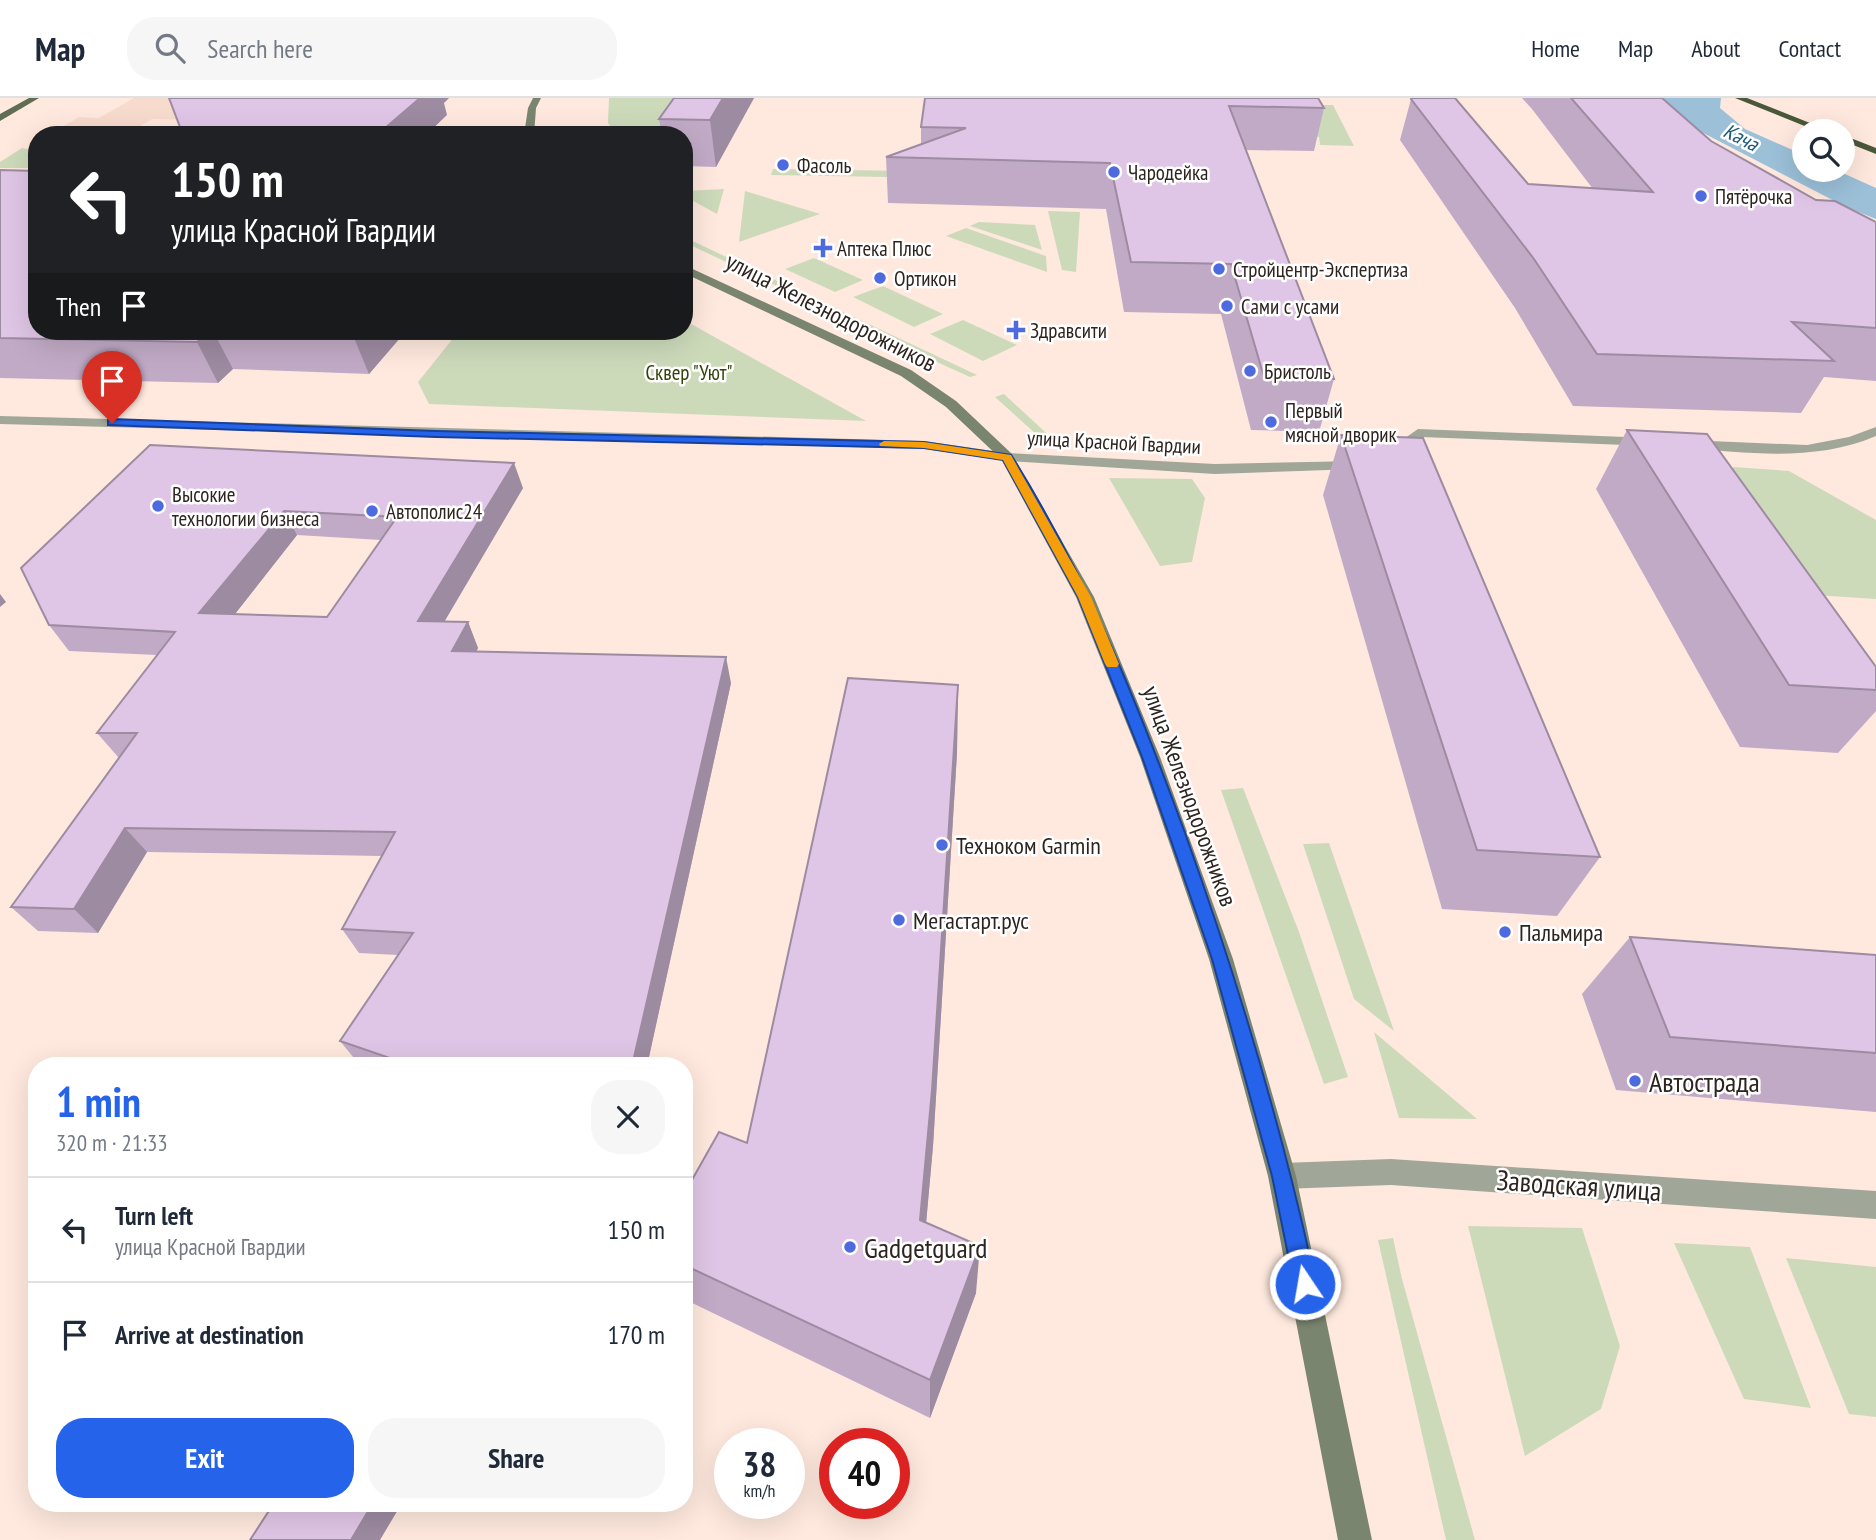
<!DOCTYPE html>
<meta charset="utf-8">
<style>
:root{--surface:#fff;--page:#f6f6f7;--text:#1f2937;--muted:#747a83;--line:#e0e1e3;--accent:#2563eb}
body{margin:0;font-family:"PT Sans Narrow",sans-serif;background:var(--page);color:var(--text);height:100vh;display:flex;flex-direction:column;font-size:26px;white-space:nowrap}
*{box-sizing:border-box;margin:0}
p{font-size:23px;color:var(--muted)}
.icon{flex:none;width:38px;height:38px;fill:none;stroke:currentColor;stroke-width:2;stroke-linecap:round;stroke-linejoin:round}
.map{position:relative;flex:1;overflow:hidden}
.panel{position:absolute;left:28px;top:959px;width:665px;height:455px;display:flex;flex-direction:column;background:var(--surface);border-radius:28px;box-shadow:0 7px 28px #0002}
.panel>*{flex:none}
.banner{position:absolute;left:28px;top:28px;width:665px;height:214px;border-radius:28px;box-shadow:0 7px 28px #0002;background:#202124;color:#fff;overflow:hidden}
.fabs{position:absolute;left:1792px;top:21px;display:grid;gap:14px}
.fabs a{display:grid;place-items:center;width:63px;height:63px;border-radius:50%;background:var(--surface);box-shadow:0 7px 28px #0002;font-size:35px}
.speed{position:absolute;left:714px;top:1330px;display:flex;gap:14px;font-size:35px;font-weight:700;text-align:center}
.speed>*{display:grid;place-content:center;width:91px;height:91px;border-radius:50%;background:var(--surface);box-shadow:0 7px 28px #0002;line-height:1}
.speed small{font-size:18px;font-weight:400}
.speed .limit{border:10px solid #d22;background:#fff;color:#111}
.pin{position:absolute;display:grid;place-items:center;width:60px;height:60px;color:#fff;margin:-72px -30px;border-radius:50% 50% 50% 0;rotate:-45deg;box-shadow:0 0 7px #0007}
.pin .icon{rotate:45deg}
.me{position:absolute;width:77px;margin:-38px;rotate:348deg;stroke-linejoin:round;filter:drop-shadow(0 0 5px #0008)}
.turn{display:flex;align-items:center;gap:24px;height:147px;padding:0 28px;font-size:32px}
.turn .icon{width:91px;height:91px;stroke-width:2.5}
.turn b{display:block;font-size:49px;line-height:60px}
.then{display:flex;align-items:center;height:66px;padding:0 28px;background:#0003;gap:14px;font-size:26px}
.round{display:grid;place-items:center;flex:none;width:74px;height:74px;border-radius:28px;background:var(--page)}
.head{display:flex;align-items:center;justify-content:space-between;height:119px;padding:0 28px}
h1{font-size:42px;font-weight:700;line-height:52px;color:var(--accent)}
.primary-button{display:flex;gap:14px;margin-top:auto;padding:14px 28px}
.primary-button a{flex:1;height:80px;border-radius:28px;background:var(--accent);color:#fff;font-size:28px;font-weight:700;line-height:80px;text-align:center}
.primary-button a+a{background:var(--page);color:var(--text)}
ul{padding:0;list-style:none}
li{display:flex;align-items:center;gap:21px;height:105px;padding:0 28px;border-top:2px solid var(--line)}
li div{flex:1}
li b{display:block;font-size:26px}
li em{font-style:normal}
header{display:flex;align-items:center;gap:42px;box-sizing:border-box;height:98px;padding:0 35px;background:var(--surface);border-bottom:2px solid var(--line)}
header strong{font-size:33px}
nav{display:flex;gap:38px;margin-inline-start:auto;font-size:24px}
.search{width:490px;height:63px;background:var(--page);display:flex;align-items:center;gap:18px;box-sizing:border-box;padding:0 24px;border-radius:28px;color:var(--muted);font-size:26px}
.map>svg:first-child{display:block}
.built{fill:#f7dbcd}
.green{fill:#cddaba}
.water{fill:#9bc0d8}
.lines{fill:none;stroke-linecap:round;stroke-linejoin:round}
.street{fill:#a0a798;fill-rule:evenodd}
.secondary{fill:#7a856f;fill-rule:evenodd}
.primary{fill:#5f6d52;fill-rule:evenodd}
.highway{fill:#495839;fill-rule:evenodd}
.wall{fill:#c1aac6;fill-rule:evenodd}
.shaded-wall{fill:#9d8ba1}
.building{fill:#e0c6e6;stroke:#9d8ba1;stroke-width:2;fill-rule:evenodd}
.route{fill:#2563eb;stroke:#184099;stroke-width:2}
.slow{fill:#f59e0b}
.poi-dot{fill:#4d6bdf;stroke:#fff;stroke-width:2.5}
.labels{text-anchor:middle;dominant-baseline:central;stroke-width:5;stroke-linejoin:round;paint-order:stroke}
.far-water-label{font-size:21px;font-style:italic;fill:#1b597a;stroke:#fff}
.far-poi-label{font-size:21px;fill:#2e241f;stroke:#fff;text-anchor:start}
.far-park-label{font-size:21px;fill:#33430a;stroke:#fff}
.far-street-label{font-size:21px;fill:#2e241f;stroke:#fff}
.street-label{font-size:24px;fill:#2e241f;stroke:#fff}
.poi-label{font-size:24px;fill:#2e241f;stroke:#fff;text-anchor:start}
.near-poi-label{font-size:28px;fill:#2e241f;stroke:#fff;text-anchor:start}
.near-street-label{font-size:28px;fill:#2e241f;stroke:#fff}
</style>
<header>
<strong>Map</strong>
<div class="search"><svg class="icon" aria-label="search" viewBox="0 0 24 24"><circle cx="10" cy="10" r="6"/><path d="M15 15l6 6"/></svg>Search here</div>
<nav><a>Home</a><a>Map</a><a>About</a><a>Contact</a></nav>
</header>
<div class="map">
<svg width="1876" height="1442" viewBox="0 0 1876 1442">
<rect width="100%" height="100%" fill="#ffe9de"/>
<polygon class="built" points="134,0 449,0 446,3 235,23 152,21 132,33 57,32 79,19 99,20"/>
<g class="green">
<polygon points="609,0 700,0 679,37 617,37 608,25"/>
<polygon points="1319,7 1333,7 1354,48 1320,47 1319,39 1291,33"/>
<polygon points="22,50 37,54 37,70 0,70 0,64"/>
<polygon points="773,71 1126,76 1127,83 771,77"/>
<polygon points="724,91 717,116 684,98 684,93"/>
<polygon points="745,93 820,116 739,144"/>
<polygon points="1048,113 1080,114 1076,174 1062,172"/>
<polygon points="979,124 1035,127 1042,152 970,128"/>
<polygon points="966,130 1046,158 1047,174 946,138"/>
<polygon points="684,139 977,277 970,279 939,265 684,144"/>
<polygon points="814,160 863,182 835,194 785,171"/>
<polygon points="883,188 943,216 914,229 853,199"/>
<polygon points="684,222 866,323 429,306 418,284 459,233 684,233"/>
<polygon points="963,222 1017,247 983,263 930,236"/>
<polygon points="1004,296 1058,346 1047,346 995,299"/>
<polygon points="1734,369 1789,373 1876,422 1876,501 1814,497 1723,376"/>
<polygon points="1109,380 1192,381 1205,400 1192,464 1160,468"/>
<polygon points="1243,690 1299,834 1348,979 1324,986 1221,692"/>
<polygon points="1329,745 1394,933 1354,901 1303,746"/>
<polygon points="1374,934 1477,1021 1399,1020"/>
<polygon points="1468,1128 1582,1130 1620,1248 1601,1311 1525,1358"/>
<polygon points="1393,1140 1402,1181 1475,1442 1446,1442 1378,1142"/>
<polygon points="1674,1145 1750,1149 1811,1310 1744,1301"/>
<polygon points="1786,1160 1876,1169 1876,1319 1849,1316"/>
</g>
<polygon class="water" points="1654,0 1721,0 1720,10 1745,31 1804,57 1804,72 1836,72 1876,90 1876,121 1846,109 1684,25"/>
<g class="lines">
<g class="street">
<polygon points="0,318 924,343 1007,355 1215,366 1358,363 1365,367 1358,371 1215,376 1007,363 924,351 0,326"/>
<path d="M1876,329V338C1815,364 1750,355 1686,350L1679,346L1686,342L1807,347L1849,339Z"/>
<polygon points="1418,331 1651,340 1658,344 1651,348 1421,339 1395,360 1385,360 1383,357 1385,354"/>
<polygon points="1391,1061 1876,1093 1876,1121 1391,1087 1282,1091 1272,1087 1268,1078 1272,1069 1282,1065"/>
</g>
<g class="secondary">
<polygon points="533,0 541,0 536,10 534,37 524,37 528,10"/>
<polygon points="684,167 911,272 956,303 1012,356 1094,499 1160,659 1233,861 1296,1078 1372,1442 1338,1442 1268,1078 1209,861 1140,659 1076,499 1001,361 946,309 901,278 684,175"/>
</g>
<polygon class="primary" points="29,0 39,0 0,23 0,16"/>
<g class="highway">
<polygon points="1735,0 1747,0 1830,33 1817,33"/>
<polygon points="1843,37 1876,50 1876,56 1843,43"/>
</g>
</g>
<g class="wall">
<polygon points="674,0 754,0 716,69 684,68 684,37 662,37 659,21"/>
<polygon points="925,0 1324,10 1314,53 1246,52 1334,281 1319,334 1251,332 1221,216 1124,214 1106,111 888,105 886,59 921,46 921,29"/>
<polygon points="1522,0 1662,0 1711,43 1816,102 1876,124 1876,283 1824,279 1801,315 1573,308 1515,210 1400,42 1411,1 1528,86 1593,91 1532,11"/>
<polygon points="0,72 37,233 406,233 369,276 233,271 218,285 0,280"/>
<polygon points="1627,332 1876,569 1876,613 1838,655 1740,649 1596,391"/>
<polygon points="1341,337 1600,759 1557,818 1442,811 1323,397"/>
<path d="M150,347L523,390L444,524H468L478,550L476,554L731,585L647,968H367L358,965L340,943L398,857L359,855L342,831L382,758L147,754L98,835L38,833L11,809L119,660L97,635L157,557L69,553L49,527ZM297,437L381,442L327,519L235,516Z"/>
<polygon points="958,587 957,655 933,1048 926,1125 976,1195 930,1320 684,1201 684,1096 747,1045"/>
<polygon points="1630,839 1876,857 1876,1014 1616,992 1582,896"/>
</g>
<g class="shaded-wall">
<polygon points="420,0 449,0 444,5 447,17 426,37 377,37"/>
<polygon points="723,0 754,0 716,69 710,22"/>
<polygon points="211,233 213,233 233,271 218,285 197,244"/>
<polygon points="355,233 406,233 369,276 352,235"/>
<polygon points="514,365 523,390 430,548 418,523"/>
<polygon points="284,413 297,437 216,540 199,515"/>
<polygon points="0,496 6,504 0,509"/>
<polygon points="468,524 478,550 463,579 452,553"/>
<polygon points="726,559 731,585 647,968 632,968"/>
<polygon points="958,587 957,655 933,1048 922,1171 920,1122"/>
<polygon points="125,730 147,754 98,835 74,811"/>
<polygon points="980,1148 976,1195 930,1320 930,1282"/>
<polygon points="373,1405 402,1405 380,1442 351,1442"/>
</g>
<g class="building">
<polygon points="169,0 420,0 377,37 183,37"/>
<polygon points="674,0 723,0 710,22 659,21"/>
<polygon points="925,0 1318,0 1324,10 1229,8 1334,281 1264,279 1231,166 1131,164 1110,65 886,59 966,30 921,29"/>
<polygon points="1412,0 1455,0 1528,86 1653,94 1571,0 1662,0 1711,43 1816,102 1835,103 1876,124 1876,230 1792,224 1834,263 1597,256 1534,161 1411,1"/>
<polygon points="0,72 37,73 37,233 211,233 197,244 0,240"/>
<polygon points="261,233 355,233 352,235"/>
<polygon points="1627,332 1707,336 1876,569 1876,592 1789,587"/>
<polygon points="1341,337 1423,340 1600,759 1477,752"/>
<path d="M150,347L514,365L418,523L468,524L452,553L726,559L632,968H413L340,943L413,835L342,831L395,734L125,730L74,811L11,809L137,635H97L175,534L49,527L21,470ZM284,413L397,419L327,519L199,515Z"/>
<polygon points="848,580 958,587 932,992 920,1122 980,1148 930,1282 684,1167 684,1096 719,1034 747,1045"/>
<polygon points="1630,839 1876,857 1876,955 1670,939"/>
<polygon points="274,1405 373,1405 351,1442 250,1442"/>
</g>
<path class="route" d="M112,321L436,333L924,344L1011,357C1086,476 1137,604 1185,735C1238,883 1283,1033 1316,1186L1313,1194L1305,1197L1297,1194L1294,1186L1272,1078L1212,861L1142,659L1078,499L1003,362L924,350L436,339L108,327V322Z"/>
<polygon class="slow" points="884,343 924,344 1011,357 1091,499 1119,566 1117,569 1107,569 1105,566 1078,499 1003,362 924,350 880,348 879,346"/>
<g class="poi-dot">
<circle cx="783" cy="67" r="7"/>
<circle cx="1114" cy="74" r="7"/>
<circle cx="1701" cy="98" r="7"/>
<path d="M819.5 139.5h7v7h7v7h-7v7h-7v-7h-7v-7h7z"/>
<circle cx="1219" cy="171" r="7"/>
<circle cx="880" cy="180" r="7"/>
<circle cx="1227" cy="208" r="7"/>
<path d="M1012.5 221.5h7v7h7v7h-7v7h-7v-7h-7v-7h7z"/>
<circle cx="1250" cy="273" r="7"/>
<circle cx="1271" cy="324" r="7"/>
<circle cx="158" cy="408" r="7"/>
<circle cx="372" cy="413" r="7"/>
<circle cx="942" cy="747" r="7"/>
<circle cx="899" cy="822" r="7"/>
<circle cx="1505" cy="834" r="7"/>
<circle cx="1635" cy="983" r="7"/>
<circle cx="850" cy="1149" r="7"/>
</g>
<g class="labels">
<g class="far-water-label">
<text transform="translate(1741 39) rotate(27)">Кача</text>
</g>
<g class="far-poi-label">
<text x="797" y="67">Фасоль</text>
<text x="1128" y="74">Чародейка</text>
<text x="1715" y="98">Пятёрочка</text>
<text x="837" y="150">Аптека Плюс</text>
<text x="1233" y="171">Стройцентр-Экспертиза</text>
<text x="894" y="180">Ортикон</text>
<text x="1241" y="208">Сами с усами</text>
<text x="1030" y="232">Здравсити</text>
<text x="1264" y="273">Бристоль</text>
<text x="1285" y="312">Первый<tspan x="1285" dy="24">мясной дворик</tspan></text>
<text x="172" y="396">Высокие<tspan x="172" dy="24">технологии бизнеса</tspan></text>
<text x="386" y="413">Автополис24</text>
</g>
<g class="far-park-label">
<text x="689" y="274">Сквер "Уют"</text>
</g>
<g class="far-street-label">
<text transform="translate(1114 344) rotate(3)">улица Красной Гвардии</text>
</g>
<g class="street-label">
<text transform="translate(831 214) rotate(27)">улица Железнодорожников</text>
<text transform="translate(1190 698) rotate(70)">улица Железнодорожников</text>
</g>
<g class="poi-label">
<text x="956" y="747">Техноком Garmin</text>
<text x="913" y="822">Мегастарт.рус</text>
<text x="1519" y="834">Пальмира</text>
</g>
<g class="near-poi-label">
<text x="1649" y="983">Автострада</text>
<text x="864" y="1149">Gadgetguard</text>
</g>
<g class="near-street-label">
<text transform="translate(1579 1087) rotate(4)">Заводская улица</text>
</g>
</g>
</svg>
<div class="fabs">
<a><svg class="icon" aria-label="search" viewBox="0 0 24 24"><circle cx="10" cy="10" r="6"/><path d="M15 15l6 6"/></svg></a>
</div>
<div class="speed"><div>38<small>km/h</small></div><div class="limit">40</div></div>
<div class="pin" style="left:112px;top:325px;background:#d93025"><svg class="icon" aria-label="arrive" viewBox="0 0 24 24"><path d="M6 21V4h12l-3 4 3 4H6"/></svg></div>
<svg class="me" style="left:1305px;top:1186px" viewBox="-20 -20 40 40"><circle r="17" fill="#2563eb" stroke="#fff" stroke-width="3"/><path d="M0-11L8 9 0 5-8 9z" fill="#fff"/></svg>
<div class="banner">
<div class="turn"><svg class="icon" aria-label="left" viewBox="0 0 24 24"><path d="M17 20v-9H6M10 6l-5 5 5 5"/></svg><div><b>150 m</b>улица Красной Гвардии</div></div>
<div class="then">Then<svg class="icon" aria-label="arrive" viewBox="0 0 24 24"><path d="M6 21V4h12l-3 4 3 4H6"/></svg></div>
</div>
<section class="panel">
<div class="head"><div><h1>1 min</h1><p>320 m · 21:33</p></div><a class="round"><svg class="icon" aria-label="close" viewBox="0 0 24 24"><path d="M6 6l12 12M18 6L6 18"/></svg></a></div>
<ul>
<li><svg class="icon" aria-label="left" viewBox="0 0 24 24"><path d="M17 20v-9H6M10 6l-5 5 5 5"/></svg><div><b>Turn left</b><p>улица Красной Гвардии</p></div><em>150 m</em></li>
<li><svg class="icon" aria-label="arrive" viewBox="0 0 24 24"><path d="M6 21V4h12l-3 4 3 4H6"/></svg><div><b>Arrive at destination</b></div><em>170 m</em></li>
</ul>
<div class="primary-button"><a>Exit</a><a>Share</a></div>
</section>
</div>
